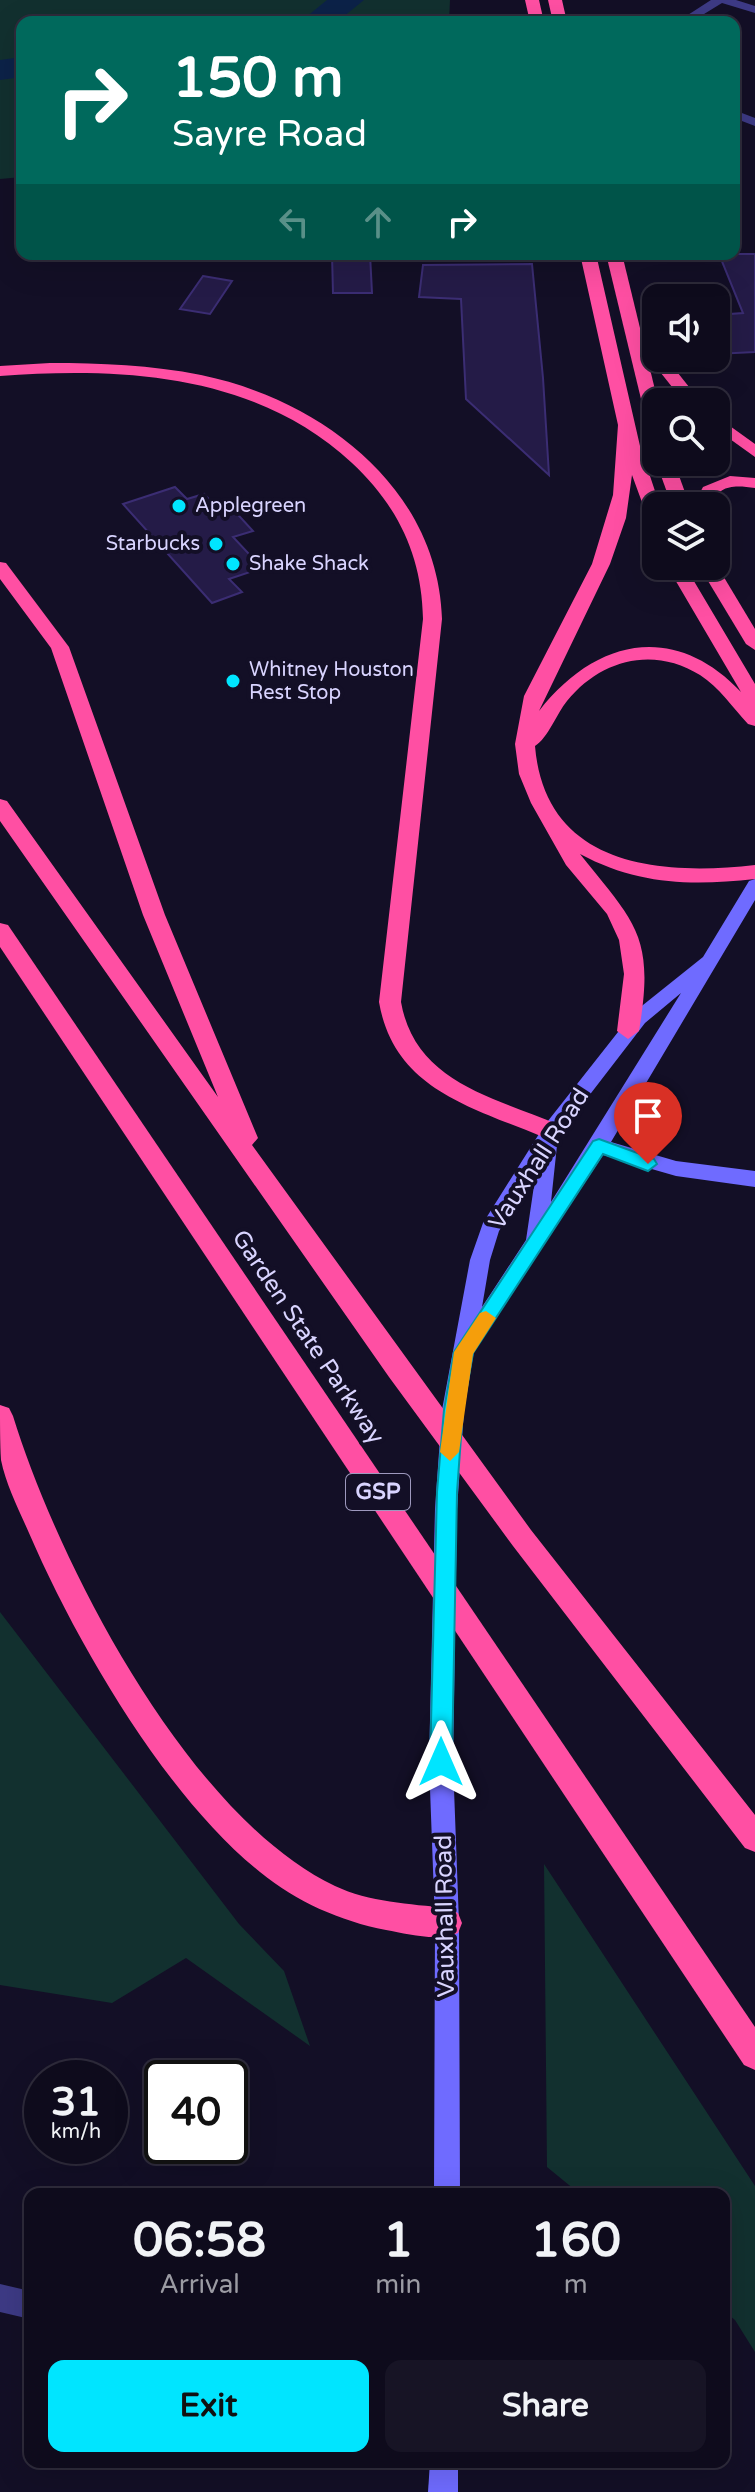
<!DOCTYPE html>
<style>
:root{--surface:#0e0b1c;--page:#171425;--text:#f1f3f6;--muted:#9b9ba3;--line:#2e2b3b;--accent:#00e5ff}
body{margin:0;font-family:"Varela Round",sans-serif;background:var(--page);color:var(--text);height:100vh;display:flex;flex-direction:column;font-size:30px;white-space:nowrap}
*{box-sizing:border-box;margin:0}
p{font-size:26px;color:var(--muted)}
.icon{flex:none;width:44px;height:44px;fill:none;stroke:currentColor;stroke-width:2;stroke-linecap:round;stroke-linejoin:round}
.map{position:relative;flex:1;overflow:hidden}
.panel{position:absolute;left:24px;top:2188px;width:706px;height:280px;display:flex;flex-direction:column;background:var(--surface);border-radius:16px;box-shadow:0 8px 32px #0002,0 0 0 2px var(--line)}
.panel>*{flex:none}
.hud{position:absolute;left:16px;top:16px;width:724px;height:244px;border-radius:16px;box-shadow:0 8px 32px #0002,0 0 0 2px var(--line);background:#00695c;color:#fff;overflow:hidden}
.tools{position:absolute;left:642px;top:284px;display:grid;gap:16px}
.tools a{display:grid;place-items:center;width:88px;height:88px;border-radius:16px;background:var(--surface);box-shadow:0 8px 32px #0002,0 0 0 2px var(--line);font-size:40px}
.speed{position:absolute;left:24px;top:2060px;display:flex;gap:16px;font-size:40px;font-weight:700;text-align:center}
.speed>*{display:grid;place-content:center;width:104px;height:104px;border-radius:50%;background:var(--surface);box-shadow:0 8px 32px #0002,0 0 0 2px var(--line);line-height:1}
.speed small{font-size:20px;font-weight:400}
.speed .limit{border:4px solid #111;border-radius:12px;background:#fff;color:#111}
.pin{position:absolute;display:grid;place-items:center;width:68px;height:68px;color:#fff;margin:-82px -34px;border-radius:50% 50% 50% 0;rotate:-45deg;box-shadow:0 0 8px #0007}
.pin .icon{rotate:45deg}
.me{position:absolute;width:88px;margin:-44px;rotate:0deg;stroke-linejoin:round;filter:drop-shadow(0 0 6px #0008)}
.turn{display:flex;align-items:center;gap:28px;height:168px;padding:0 24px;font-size:36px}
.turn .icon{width:104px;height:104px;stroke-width:2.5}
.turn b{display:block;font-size:56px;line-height:68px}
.lanes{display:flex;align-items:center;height:76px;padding:0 24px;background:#0003;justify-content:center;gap:40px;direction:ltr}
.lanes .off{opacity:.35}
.eta{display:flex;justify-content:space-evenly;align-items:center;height:136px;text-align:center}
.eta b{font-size:48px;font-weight:800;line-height:56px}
.primary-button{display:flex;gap:16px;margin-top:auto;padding:16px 24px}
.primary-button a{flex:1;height:92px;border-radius:16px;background:var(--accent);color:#111;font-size:32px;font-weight:800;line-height:92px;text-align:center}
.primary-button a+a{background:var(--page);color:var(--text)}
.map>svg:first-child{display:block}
.green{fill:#12302f}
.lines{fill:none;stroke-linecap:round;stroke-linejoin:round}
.river{fill:#0c2248;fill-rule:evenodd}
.building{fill:#241b47;stroke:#3b2d73;stroke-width:2}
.street{fill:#3d3a85;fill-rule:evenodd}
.secondary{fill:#6f6bff;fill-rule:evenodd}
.highway{fill:#ff4fa3;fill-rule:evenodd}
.route{fill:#00e5ff;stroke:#0095a6;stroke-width:2}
.slow{fill:#f59e0b}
.poi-dot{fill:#00e5ff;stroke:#130f26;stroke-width:3}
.labels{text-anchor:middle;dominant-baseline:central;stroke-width:8;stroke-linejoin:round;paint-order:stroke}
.far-poi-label{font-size:20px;fill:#d9d4ff;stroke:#130f26;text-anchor:start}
.shield{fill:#130f26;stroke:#9e99be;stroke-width:2}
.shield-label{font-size:22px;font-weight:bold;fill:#d9d4ff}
.street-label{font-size:24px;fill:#d9d4ff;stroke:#130f26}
</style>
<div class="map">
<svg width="755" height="2492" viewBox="0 0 755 2492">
<rect width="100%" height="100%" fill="#130f26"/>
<g class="green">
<polygon points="0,0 450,0 449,22 22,22 22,177 0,179"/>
<polygon points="0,1612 239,1924 284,1971 310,2046 186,1958 112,2003 0,1985"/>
<polygon points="544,1864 755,2186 755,2352 735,2320 724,2311 724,2194 580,2194 547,2167"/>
</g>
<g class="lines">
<g class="river">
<polygon points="327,0 364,0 337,22 300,22"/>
<polygon points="22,57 22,77 0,80 0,60"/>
</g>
</g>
<g class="building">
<polygon points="332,254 370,254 372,293 333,293"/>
<polygon points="719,254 755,254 755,352 716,354 716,315 743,313"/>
<polygon points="532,264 543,378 549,475 466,399 461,299 419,297 423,265"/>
<polygon points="203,276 232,281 210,314 180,309"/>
<polygon points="175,487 187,499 204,494 218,509 229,505 253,531 233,537 262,568 229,579 242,592 212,603 123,504"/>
</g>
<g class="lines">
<g class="street">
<polygon points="711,0 736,0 755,6 755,13 722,3 691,22 677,22"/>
<polygon points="734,110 755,118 755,126 734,118"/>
<polygon points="0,2284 30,2291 30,2319 0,2312"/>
</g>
<g class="secondary">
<path d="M755,879V900L611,1142L676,1161L755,1171V1187L676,1176L603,1155L474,1351L464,1410L457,1509L453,1762L459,1923L460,2194H434L435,1923L429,1762L435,1509L442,1410L470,1260L483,1223L544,1126L633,1013L703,957L749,881ZM681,993L551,1202L558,1136L645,1023ZM536,1172L526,1240L482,1307L490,1260L499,1231Z"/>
<polygon points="430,2462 458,2462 458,2492 428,2492"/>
</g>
<g class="highway">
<polygon points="525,0 539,0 544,22 530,22"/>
<polygon points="548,0 562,0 567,22 553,22"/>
<path d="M580,254H596L640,446L660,506H656V525L650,524L632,475L626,518L610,564L539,711C595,639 674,621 741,692L667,566H685L755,684V726L748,724C733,708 719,687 700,675C654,646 601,659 567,701C557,713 548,738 535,746C545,866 658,876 755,865V879C691,886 638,885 580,854C636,924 655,936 639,1031L628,1039L617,1031L624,974L619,940L607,914L566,865L531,803L519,774L515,744L524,696L592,564L613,495L618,425Z"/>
<polygon points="606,254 622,254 658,402 656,433 648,428"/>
<polygon points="656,353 656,358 666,358 701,402 684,402 649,358"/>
<path d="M50,363C101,363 151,365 201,375C322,400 438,488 442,619L401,1002C415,1082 493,1097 559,1125L562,1131L559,1137H543C471,1107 394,1089 379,1002L423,619C422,556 398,506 352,463C256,374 124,367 0,376V366Z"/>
<polygon points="716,416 755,444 755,457 716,429"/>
<polygon points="656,462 674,462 690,506 672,506"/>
<path d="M730,476L755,478V488C735,485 718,484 711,506H693L703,487Z"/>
<polygon points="0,562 6,563 69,647 165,915 258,1138 252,1145 531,1530 755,1815 755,1852 745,1848 513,1546 389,1377 0,821 0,799 7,801 218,1097 143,915 51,648 0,579"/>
<polygon points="716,564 755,629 755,650 746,644 699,566"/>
<polygon points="0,923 8,925 755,2027 755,2070 744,2065 0,947"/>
<path d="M0,1405L9,1408L13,1416C59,1565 189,1817 335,1886C369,1902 410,1904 447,1908L458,1913L462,1923L458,1933C437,1942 408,1934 386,1930C340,1921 297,1902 260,1872C166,1797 77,1644 29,1533C19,1510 6,1485 1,1460C0,1443 0,1422 0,1405Z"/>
</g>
</g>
<polygon class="route" points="599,1139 654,1159 657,1164 648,1171 603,1154 473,1353 463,1410 457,1492 452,1762 449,1769 441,1772 434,1769 430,1762 437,1492 444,1410 454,1352 593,1141"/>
<polygon class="slow" points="486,1311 496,1318 473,1354 459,1452 450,1461 440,1452 454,1352 480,1313"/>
<g class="poi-dot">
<circle cx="179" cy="506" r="8"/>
<circle cx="216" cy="544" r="8"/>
<circle cx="233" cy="564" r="8"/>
<circle cx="233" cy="681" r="8"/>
</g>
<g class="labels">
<g class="far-poi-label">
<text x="195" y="506">Applegreen</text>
<text x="200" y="544" text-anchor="end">Starbucks</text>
<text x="249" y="564">Shake Shack</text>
<text x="249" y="670">Whitney Houston<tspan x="249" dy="23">Rest Stop</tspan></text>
</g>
<rect class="shield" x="346" y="1474" width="64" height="36" rx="6"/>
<g class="shield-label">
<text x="378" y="1492">GSP</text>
</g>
<g class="street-label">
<text transform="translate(539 1159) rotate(-57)">Vauxhall Road</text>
<text transform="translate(308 1337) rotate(56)">Garden State Parkway</text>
<text transform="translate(445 1916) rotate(-91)">Vauxhall Road</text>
</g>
</g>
</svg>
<div class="tools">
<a><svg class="icon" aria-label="sound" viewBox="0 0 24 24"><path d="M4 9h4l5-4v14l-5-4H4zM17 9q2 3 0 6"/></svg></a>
<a><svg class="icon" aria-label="search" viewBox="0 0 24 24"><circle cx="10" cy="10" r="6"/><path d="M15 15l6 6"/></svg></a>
<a><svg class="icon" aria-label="layers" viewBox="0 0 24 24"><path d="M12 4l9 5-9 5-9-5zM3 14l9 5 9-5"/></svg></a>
</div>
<div class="speed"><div>31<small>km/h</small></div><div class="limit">40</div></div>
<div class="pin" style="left:648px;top:1164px;background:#d93025"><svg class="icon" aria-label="arrive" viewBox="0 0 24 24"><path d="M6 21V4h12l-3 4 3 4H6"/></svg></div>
<svg class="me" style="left:441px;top:1762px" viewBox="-20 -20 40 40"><path d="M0-17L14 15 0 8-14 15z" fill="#00e5ff" stroke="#fff" stroke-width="4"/></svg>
<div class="hud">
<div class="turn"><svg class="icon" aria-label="right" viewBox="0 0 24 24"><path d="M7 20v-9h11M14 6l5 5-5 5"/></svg><div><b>150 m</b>Sayre Road</div></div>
<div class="lanes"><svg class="icon off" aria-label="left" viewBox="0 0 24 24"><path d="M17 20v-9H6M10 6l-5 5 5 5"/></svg><svg class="icon off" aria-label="ahead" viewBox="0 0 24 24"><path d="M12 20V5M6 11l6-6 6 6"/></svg><svg class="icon" aria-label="right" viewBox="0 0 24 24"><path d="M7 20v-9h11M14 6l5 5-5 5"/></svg></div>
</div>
<section class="panel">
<div class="eta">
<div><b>06:58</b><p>Arrival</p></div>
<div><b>1</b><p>min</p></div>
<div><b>160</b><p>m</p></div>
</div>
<div class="primary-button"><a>Exit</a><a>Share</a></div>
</section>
</div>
